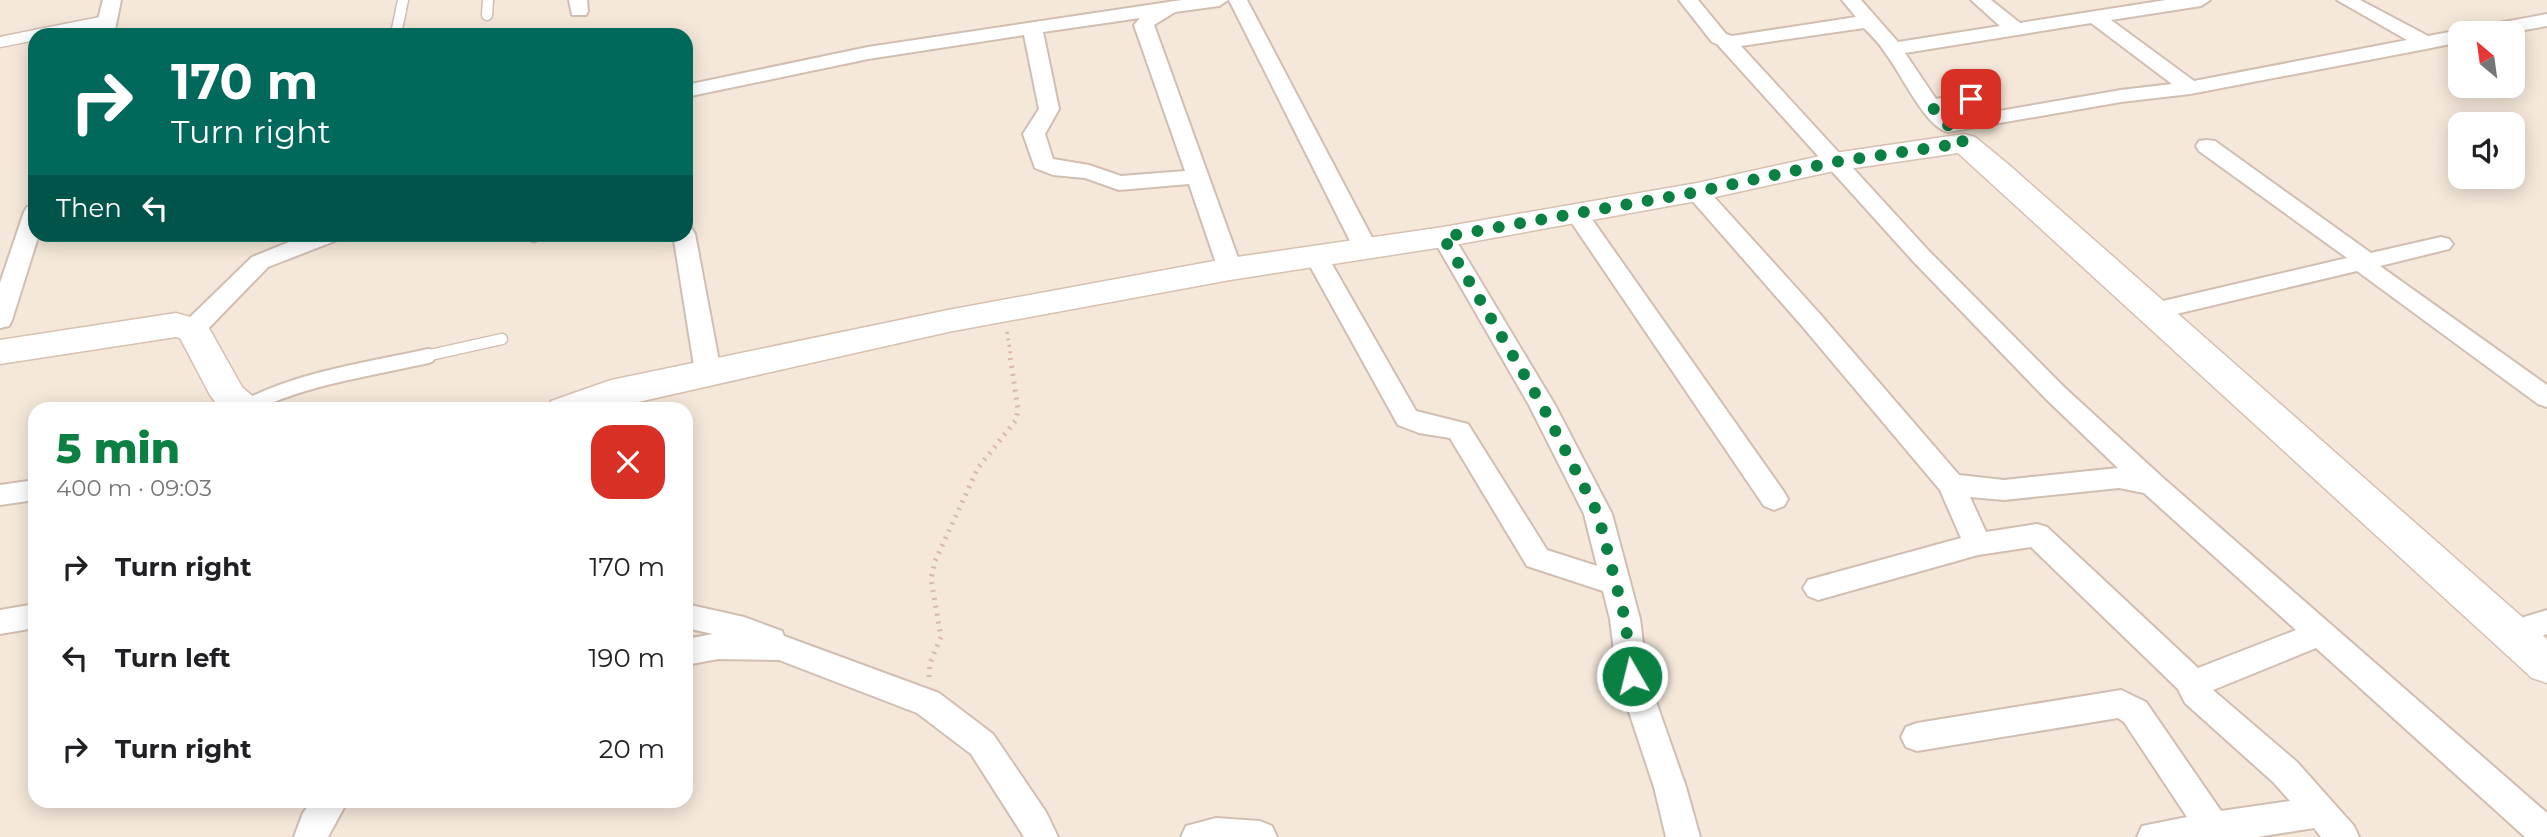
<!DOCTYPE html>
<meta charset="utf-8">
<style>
:root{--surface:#fff;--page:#f2f2f2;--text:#202124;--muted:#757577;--accent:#0b8043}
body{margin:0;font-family:Montserrat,sans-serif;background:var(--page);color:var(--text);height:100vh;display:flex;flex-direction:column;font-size:26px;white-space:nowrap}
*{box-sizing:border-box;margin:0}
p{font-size:23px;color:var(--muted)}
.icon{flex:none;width:38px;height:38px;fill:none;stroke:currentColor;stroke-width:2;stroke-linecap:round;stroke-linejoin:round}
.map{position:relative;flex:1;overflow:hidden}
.panel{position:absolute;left:28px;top:402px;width:665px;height:406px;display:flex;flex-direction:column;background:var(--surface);border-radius:21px;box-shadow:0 4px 18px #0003}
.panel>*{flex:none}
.top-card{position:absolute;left:28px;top:28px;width:665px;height:214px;border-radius:21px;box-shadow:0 4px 18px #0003;background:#00695c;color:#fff;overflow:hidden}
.needle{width:46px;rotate:331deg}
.buttons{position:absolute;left:2448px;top:21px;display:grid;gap:14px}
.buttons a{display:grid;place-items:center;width:77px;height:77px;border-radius:14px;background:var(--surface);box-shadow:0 4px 18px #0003;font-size:35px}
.pin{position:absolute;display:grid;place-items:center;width:60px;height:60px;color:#fff;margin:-30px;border-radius:14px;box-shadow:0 4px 10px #0006}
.me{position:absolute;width:77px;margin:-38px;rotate:352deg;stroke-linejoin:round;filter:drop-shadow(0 0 5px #0008)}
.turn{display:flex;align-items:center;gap:24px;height:147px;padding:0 28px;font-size:32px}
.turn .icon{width:91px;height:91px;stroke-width:2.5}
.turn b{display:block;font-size:49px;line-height:60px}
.then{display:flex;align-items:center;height:66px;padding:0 28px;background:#0003;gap:14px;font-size:26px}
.round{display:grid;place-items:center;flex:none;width:74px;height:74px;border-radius:21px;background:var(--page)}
.headline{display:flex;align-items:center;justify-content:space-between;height:119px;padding:0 28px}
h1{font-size:42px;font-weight:800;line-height:52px;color:var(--accent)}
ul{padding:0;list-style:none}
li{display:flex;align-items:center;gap:21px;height:91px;padding:0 28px}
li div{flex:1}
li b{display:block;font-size:26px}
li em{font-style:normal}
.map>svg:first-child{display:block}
.residential{fill:#f5e8da;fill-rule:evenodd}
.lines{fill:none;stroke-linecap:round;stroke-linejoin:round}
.service-far1-casing{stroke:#d1beb0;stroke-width:13}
.service-casing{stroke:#d1beb0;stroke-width:18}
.minor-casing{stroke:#d1beb0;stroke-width:4}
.secondary-casing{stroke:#d6c0b0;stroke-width:3}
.path-far1{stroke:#d9b8a5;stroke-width:3.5;stroke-dasharray:2 4.5;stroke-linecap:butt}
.path{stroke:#d9b8a5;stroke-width:5;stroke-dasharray:2 6;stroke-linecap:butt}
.service-far1{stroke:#fff;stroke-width:10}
.service{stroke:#fff;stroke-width:14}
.minor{fill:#fff;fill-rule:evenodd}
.secondary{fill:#fff;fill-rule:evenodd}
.route{stroke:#0b8043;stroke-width:12;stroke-dasharray:0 21.6}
</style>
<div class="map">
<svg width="2547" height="837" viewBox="0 0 2547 837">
<rect width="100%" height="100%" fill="#fdf6ec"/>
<path class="residential" d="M0,0H2547V837H0ZM2460,33H2513V86H2460ZM35,35H686V234H35ZM2460,124H2513V177H2460ZM35,410H686V802H35Z"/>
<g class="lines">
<defs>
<g id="service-far1">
<polyline points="487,15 488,0"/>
<polyline points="396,34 403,0"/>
<polyline points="35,35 106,21"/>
<polyline points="0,42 35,35"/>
<polyline points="534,234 534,237"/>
<polyline points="421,357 502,339"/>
</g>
<path id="service" d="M244,408C301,378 366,370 428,356"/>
<g id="minor">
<polygon points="103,0 121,0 114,35 94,35"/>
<polygon points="569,0 587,0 588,11 586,15 572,15"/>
<path d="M1182,0H1228L1219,6L1175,12L1154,25L1242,269L1238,274L1230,277L1222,274L1218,269L1189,184L1119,190L1085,178L1053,175L1035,168L1023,134L1039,109L1024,35L868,59L686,97V85L868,47ZM1140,18L1134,25L1185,171L1121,176L1089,165L1053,159L1045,134L1059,109L1043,32Z"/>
<polygon points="1229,0 1247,0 1378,249 1374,254 1366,256 1358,254 1354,249"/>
<path d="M1679,0H1698L1726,34L1732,36L1856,17L1842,0H1861L1898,42L2000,26L1971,0H1991L2020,23L2166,0H2210L2201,6L2111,20L2194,81L2407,40L2337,0H2360L2428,36L2460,30L2467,33L2477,27L2547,14V26L2507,33H2460V42L2426,49L2190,94L2121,102L1948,132C1925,127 1901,73 1886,54C1880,44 1872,36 1864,28L1741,46L1928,250L2064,387L2162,477L2547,813V837H2525L2316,648L2213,690L2297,762L2354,826L2359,837H2321L2314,828L2257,837H2137L2142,826L2187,817L2124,722L2118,718L1917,751L1906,747L1901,737L1906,727L1917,723L2121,690L2146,702L2221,811L2290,801L2273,782L2185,703L2178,689L2031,547L1978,555L1818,600L1808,596L1803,588L1808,580L1961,538L1940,490L1802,326L1689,197L1686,192L1689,187H1705L1820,314L1959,475L2004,480L2118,468L2046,399L1912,260L1717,44L1712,42ZM2091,23L2172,84L2121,90L1953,119L1944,110L1978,103L1981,99L1978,95L1971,93L1936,99L1905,53ZM2119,488L2144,493L2296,630L2198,668L2047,527L2037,524L1986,532L1970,497L2004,500Z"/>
<polygon points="2207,140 2215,141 2371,253 2441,237 2449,239 2453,244 2449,249 2380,266 2547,385 2547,407 2538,404 2357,271 2155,319 2146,317 2143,311 2146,305 2347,258 2199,151 2196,146 2199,141"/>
<polygon points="35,205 35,234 39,234 12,320 9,326 0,328 0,283 24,212 27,207"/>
<polygon points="1576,206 1584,208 1784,492 1788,499 1784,506 1774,510 1764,506 1565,213 1568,208"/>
<polygon points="686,227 692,229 695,234 721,372 717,378 708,381 699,378 695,372 673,234 686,234"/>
<polygon points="1443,230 1451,232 1454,237 1555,405 1612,514 1640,619 1647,676 1686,787 1700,837 1666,837 1654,787 1617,676 1610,619 1603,591 1527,566 1450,438 1419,433 1398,425 1305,257 1309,252 1317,250 1325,252 1416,411 1468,424 1547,550 1597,566 1584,514 1529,405 1432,237 1435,232"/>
<polygon points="309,234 343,234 340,239 268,267 202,335 193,337 184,335 181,329 184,323 252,257"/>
<polygon points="35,480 35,500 0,505 0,485"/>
<polygon points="35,604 35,628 0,634 0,610"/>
<polygon points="686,604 744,617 782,631 784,636 939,693 993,734 1046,812 1058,837 1024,837 971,754 917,713 779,660 718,659 686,665 686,639 713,634 686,628"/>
<polygon points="2547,610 2547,634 2512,645 2501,642 2497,633 2501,624"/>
<polygon points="311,802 347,802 328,837 294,837 303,813"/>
<polygon points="1216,818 1260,821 1272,826 1277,837 1181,837 1186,826"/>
</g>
<g id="secondary">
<polygon points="1964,134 1975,137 2008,164 2547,639 2547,683 2532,678 1958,153 1834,171 1697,201 1443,247 1230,280 948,332 603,410 546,410 551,401 611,380 948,310 1230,258 1443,227 1697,183 1834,153"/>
<polygon points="176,313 205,321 242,387 258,401 263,410 221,410 210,395 180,338 176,337 0,364 0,340"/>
</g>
</defs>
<use href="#service-far1" class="service-far1-casing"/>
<use href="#service" class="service-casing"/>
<use href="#minor" class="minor-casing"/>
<use href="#secondary" class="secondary-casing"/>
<polyline class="path-far1" points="1007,332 1011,357"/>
<polyline class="path" points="929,677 930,663 941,637 931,579 935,561 978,468 1016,420 1018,409 1010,356"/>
<use href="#service-far1" class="service-far1"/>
<use href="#service" class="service"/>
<use href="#minor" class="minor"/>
<use href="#secondary" class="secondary"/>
</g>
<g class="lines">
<polyline class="route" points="1632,676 1625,619 1598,514 1542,405 1443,237 1697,192 1834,162 1964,143 1931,106 1971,99"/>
</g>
</svg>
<div class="buttons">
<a><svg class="needle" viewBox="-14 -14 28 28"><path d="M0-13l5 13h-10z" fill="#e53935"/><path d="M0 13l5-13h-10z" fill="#757577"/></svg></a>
<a><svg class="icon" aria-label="sound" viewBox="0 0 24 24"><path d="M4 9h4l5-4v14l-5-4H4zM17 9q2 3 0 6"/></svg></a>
</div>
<div class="pin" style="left:1971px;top:99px;background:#d93025"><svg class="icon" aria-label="arrive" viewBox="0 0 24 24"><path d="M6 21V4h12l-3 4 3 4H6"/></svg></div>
<svg class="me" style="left:1632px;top:676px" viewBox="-20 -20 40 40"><circle r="17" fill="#0b8043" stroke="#fff" stroke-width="3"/><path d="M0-11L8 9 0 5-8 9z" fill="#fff"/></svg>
<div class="top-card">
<div class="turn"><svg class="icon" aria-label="right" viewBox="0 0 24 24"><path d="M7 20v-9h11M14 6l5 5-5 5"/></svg><div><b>170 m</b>Turn right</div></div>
<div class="then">Then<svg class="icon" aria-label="left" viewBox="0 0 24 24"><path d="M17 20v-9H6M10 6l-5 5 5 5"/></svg></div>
</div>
<section class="panel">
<div class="headline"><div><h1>5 min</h1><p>400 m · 09:03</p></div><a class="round" style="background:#d93025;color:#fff"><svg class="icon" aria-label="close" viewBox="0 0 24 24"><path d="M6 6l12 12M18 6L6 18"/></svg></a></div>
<ul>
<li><svg class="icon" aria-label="right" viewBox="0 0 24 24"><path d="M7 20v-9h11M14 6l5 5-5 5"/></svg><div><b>Turn right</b></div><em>170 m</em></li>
<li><svg class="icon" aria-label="left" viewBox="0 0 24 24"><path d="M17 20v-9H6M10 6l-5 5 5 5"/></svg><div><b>Turn left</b></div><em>190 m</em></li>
<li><svg class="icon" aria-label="right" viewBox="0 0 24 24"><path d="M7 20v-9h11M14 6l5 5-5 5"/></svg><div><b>Turn right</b></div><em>20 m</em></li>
</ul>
</section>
</div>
